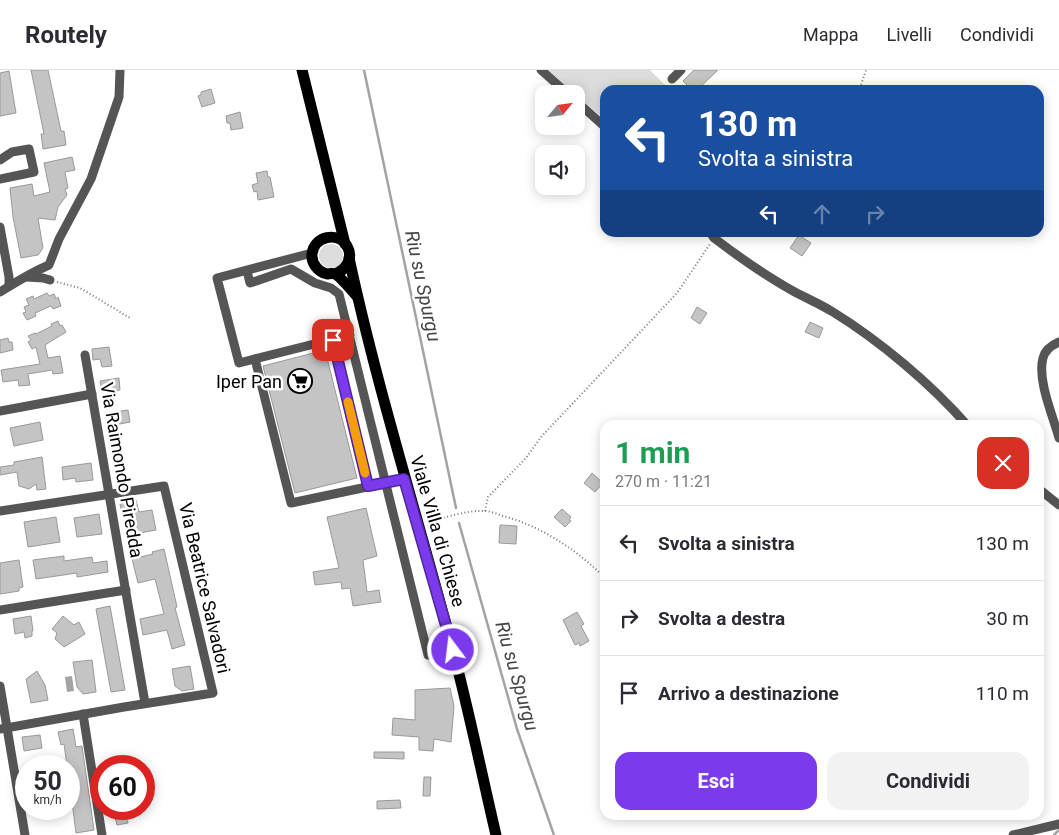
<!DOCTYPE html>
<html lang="it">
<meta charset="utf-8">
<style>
:root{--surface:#fff;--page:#f2f2f3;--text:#2b2b33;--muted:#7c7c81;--line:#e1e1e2;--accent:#7c3aed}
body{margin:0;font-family:Roboto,sans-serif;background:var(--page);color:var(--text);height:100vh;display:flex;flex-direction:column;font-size:19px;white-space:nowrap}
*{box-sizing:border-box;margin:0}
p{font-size:16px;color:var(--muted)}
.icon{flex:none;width:28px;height:28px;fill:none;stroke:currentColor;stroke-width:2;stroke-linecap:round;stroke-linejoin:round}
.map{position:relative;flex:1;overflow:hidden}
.details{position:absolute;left:600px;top:350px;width:444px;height:400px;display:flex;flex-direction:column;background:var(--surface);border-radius:15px;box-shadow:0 2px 12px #0003}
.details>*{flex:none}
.banner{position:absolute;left:600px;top:15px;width:444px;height:152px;border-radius:15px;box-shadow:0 2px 12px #0003;background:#1a4fa0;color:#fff;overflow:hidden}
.needle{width:32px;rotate:61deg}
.controls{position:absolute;left:535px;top:15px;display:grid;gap:10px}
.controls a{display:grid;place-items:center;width:50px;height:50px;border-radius:10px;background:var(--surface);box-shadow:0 2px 12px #0003;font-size:25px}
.speed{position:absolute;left:15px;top:685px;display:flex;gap:10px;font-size:25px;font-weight:700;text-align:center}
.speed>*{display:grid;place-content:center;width:65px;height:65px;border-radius:50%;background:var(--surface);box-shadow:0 2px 12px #0003;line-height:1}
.speed small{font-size:12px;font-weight:400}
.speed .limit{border:8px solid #d22;background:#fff;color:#111}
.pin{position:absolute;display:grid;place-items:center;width:42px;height:42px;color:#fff;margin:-21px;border-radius:10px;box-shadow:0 2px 8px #0006}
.me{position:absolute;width:55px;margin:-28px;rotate:345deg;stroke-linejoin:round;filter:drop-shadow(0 0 4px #0008)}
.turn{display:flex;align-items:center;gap:18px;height:105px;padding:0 15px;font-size:22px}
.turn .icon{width:65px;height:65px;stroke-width:2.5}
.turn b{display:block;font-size:35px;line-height:42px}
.lanes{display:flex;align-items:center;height:48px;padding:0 15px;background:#0003;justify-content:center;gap:25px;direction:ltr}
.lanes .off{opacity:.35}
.round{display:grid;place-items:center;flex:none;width:52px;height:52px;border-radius:15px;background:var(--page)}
.head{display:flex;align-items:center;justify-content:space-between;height:85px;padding:0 15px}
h1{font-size:30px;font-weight:700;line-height:38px;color:#1e9e55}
.cta{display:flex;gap:10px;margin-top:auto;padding:10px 15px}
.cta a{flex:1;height:58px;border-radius:15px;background:var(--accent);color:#fff;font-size:20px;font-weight:700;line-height:58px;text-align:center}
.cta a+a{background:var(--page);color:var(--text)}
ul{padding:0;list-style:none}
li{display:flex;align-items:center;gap:15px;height:75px;padding:0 15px;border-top:1px solid var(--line)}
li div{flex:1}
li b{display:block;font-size:19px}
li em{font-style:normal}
header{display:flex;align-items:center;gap:30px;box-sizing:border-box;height:70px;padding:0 25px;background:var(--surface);border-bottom:1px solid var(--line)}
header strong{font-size:24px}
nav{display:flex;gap:28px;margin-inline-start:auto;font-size:18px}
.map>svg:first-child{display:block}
.green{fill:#dcdcdc}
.water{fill:#a3a3a3}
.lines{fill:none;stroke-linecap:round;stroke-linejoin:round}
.stream{stroke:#a3a3a3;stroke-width:2.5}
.building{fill:#c4c4c4;stroke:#999}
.path{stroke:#777;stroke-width:2;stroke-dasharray:1 2.5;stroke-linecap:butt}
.minor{stroke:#555;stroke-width:9}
.major{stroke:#000;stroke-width:11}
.route-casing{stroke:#51269a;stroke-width:12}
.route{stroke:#7c3aed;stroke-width:9}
.slow{stroke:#f59e0b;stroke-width:9}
.labels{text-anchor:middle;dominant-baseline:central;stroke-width:5;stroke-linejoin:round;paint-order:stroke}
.poi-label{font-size:18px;fill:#000;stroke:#fff;text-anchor:end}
.street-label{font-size:18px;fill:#000;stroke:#fff}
.water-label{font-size:19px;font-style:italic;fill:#444;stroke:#fff}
</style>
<header>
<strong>Routely</strong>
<nav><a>Mappa</a><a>Livelli</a><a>Condividi</a></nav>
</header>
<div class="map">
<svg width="1059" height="765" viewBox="0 0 1059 765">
<rect width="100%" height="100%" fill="#fff"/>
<g class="green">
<polygon points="548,0 650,0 670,20 605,20 605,50"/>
<circle cx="331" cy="186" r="12"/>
</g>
<polygon class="water" points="72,606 74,621 67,622 65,607"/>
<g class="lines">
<g class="stream">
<polyline points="364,0 456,438"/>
<polyline points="459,453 517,659 554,765"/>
<polyline points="1054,765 1059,760"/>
</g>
</g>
<g class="building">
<polygon points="31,0 48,0 61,61 64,61 66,75 43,79 41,64 44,64"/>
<polygon points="694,0 718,0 697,20 692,20 683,11"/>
<polygon points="9,1 16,43 0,46 0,3"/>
<polygon points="211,19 215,33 202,37 198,26 201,25 201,22"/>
<polygon points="240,42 243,58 231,60 230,53 227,53 226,46"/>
<polygon points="72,87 75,100 65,102 68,118 65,119 67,125 58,137 55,150 38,148 43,178 38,185 21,188 13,147 10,118 32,114 34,126 50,122 44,93"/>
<polygon points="267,101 268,107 270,107 274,127 258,130 257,121 254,122 252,115 258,113 256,103"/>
<polygon points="799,165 811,173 802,186 790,178"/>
<polygon points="47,223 49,226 54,224 56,229 58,227 61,236 53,239 51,236 35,243 36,246 27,250 23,243 26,242 24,237 29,235 26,229 33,226 34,229"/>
<polygon points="697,237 707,243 700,254 691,248"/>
<polygon points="58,251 60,256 62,255 66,262 45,275 48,288 60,286 63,303 53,304 52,300 28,304 30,315 19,316 18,310 3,312 1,300 40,294 36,277 32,279 28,272 31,270 28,266 35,263 36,264 52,256 51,254"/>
<polygon points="810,252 823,258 819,268 805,262"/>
<polygon points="8,268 9,272 12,272 13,280 0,283 0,270"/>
<polygon points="109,277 112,296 102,297 100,289 93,290 92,279"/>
<polygon points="325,280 357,408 295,423 263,296"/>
<polygon points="119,308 120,320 102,322 100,311"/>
<polygon points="128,340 130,352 110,356 108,343"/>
<polygon points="40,352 43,370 14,376 10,358"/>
<polygon points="42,387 46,419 37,420 36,414 29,419 19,416 17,402 0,405 0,397 14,395 14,392"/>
<polygon points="91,393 93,410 76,412 75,408 63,410 62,397"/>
<polygon points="592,403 603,413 595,422 584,413"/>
<polygon points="136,430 139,442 152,440 156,460 134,464 131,447 123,448 120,434"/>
<polygon points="366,438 377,486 363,490 367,522 379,520 381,532 353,536 350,518 342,519 341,512 315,515 313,502 339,498 327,447"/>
<polygon points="562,439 571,447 569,450 571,451 565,457 554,447"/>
<polygon points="99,444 102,464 77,467 74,448"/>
<polygon points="56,447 60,472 28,477 24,452"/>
<polygon points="500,455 517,456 516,474 499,473"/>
<polygon points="164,479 177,537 175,538 185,575 172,579 167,560 143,565 140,549 164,544 155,509 138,513 132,489 153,484 152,482"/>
<polygon points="64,486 64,491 92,487 93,493 107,491 108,502 77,507 77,503 36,509 33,490"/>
<polygon points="19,490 23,517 19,518 19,521 0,524 0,493"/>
<polygon points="110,536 125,620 111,622 96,539"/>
<polygon points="577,542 584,554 581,556 589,571 580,576 579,573 575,575 563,550"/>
<polygon points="31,546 33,561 32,561 32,566 25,568 24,562 15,564 13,549"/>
<polygon points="63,546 74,555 79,552 85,564 64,577 55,569 57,563 52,559"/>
<polygon points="92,590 96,622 83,624 77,617 73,592"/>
<polygon points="190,596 194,619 182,621 175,616 172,599"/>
<polygon points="37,601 45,615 48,630 31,633 26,609"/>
<polygon points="450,618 454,636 451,672 434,669 433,681 419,680 419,667 392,665 393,648 415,650 415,620"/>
<polygon points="73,659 76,677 82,676 94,760 76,763 69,708 69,696 67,696 64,674 61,675 58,662"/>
<polygon points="40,665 42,678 24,681 22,667"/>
<polygon points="374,682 404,682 404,689 374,688"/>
<polygon points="424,707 431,707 430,726 423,726"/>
<polygon points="400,730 401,738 377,739 377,731"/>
<polygon points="113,739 126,739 128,753 117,755"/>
</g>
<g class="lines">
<g class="path">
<polyline points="860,18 866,0"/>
<polyline points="57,212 80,218 130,248"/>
<polyline points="485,441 488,427 526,388 541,367 677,223 710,174"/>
<path d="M427,452C445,448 466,440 484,441C491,441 497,444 503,446C541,456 577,480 605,508"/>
</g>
<g class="minor">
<polyline points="541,0 568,24"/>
<polyline points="672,9 681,0"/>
<polyline points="576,31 605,57"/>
<polyline points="0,90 12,82 29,79 34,102 0,109"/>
<polyline points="0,157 9,207 9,216"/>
<path d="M710,162L714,168C739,187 764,205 793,221C806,228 820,234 833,242C880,271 931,314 967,355"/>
<polyline points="312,183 217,208 239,293 350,265"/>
<polyline points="247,201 250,213 291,199 315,213 331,218 339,224 428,585 453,580"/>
<polyline points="27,207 43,208 50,210"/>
<path d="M0,222C16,212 32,202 49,195L59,169L91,109L119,27L120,0"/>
<polyline points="333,270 368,416"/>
<path d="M1059,272C1052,275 1045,280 1043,288C1037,310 1053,346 1059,368"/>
<polyline points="85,285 145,633"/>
<polyline points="255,289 291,433 405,409"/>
<polyline points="0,341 92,324"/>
<polyline points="1039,419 1059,435"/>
<polyline points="0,441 164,416 213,623 124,637 0,659"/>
<polyline points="0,540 126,520"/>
<polyline points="0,616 25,765"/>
<polyline points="83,644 102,765"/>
<polyline points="1013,765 1059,754"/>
</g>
<g class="major">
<polyline points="302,0 345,174"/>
<path d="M349,188C377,318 417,444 451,573C468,636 481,701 496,765"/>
<path d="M335,204C346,200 354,188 347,176C338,161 314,166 312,184C311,193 318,202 327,204C329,204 332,203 335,204C340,206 352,221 357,226"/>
</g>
</g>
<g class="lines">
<defs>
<polyline id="route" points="333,270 368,416 404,409 453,580"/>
</defs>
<use href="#route" class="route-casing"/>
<use href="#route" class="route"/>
<polyline class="slow" points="348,332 365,403"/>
</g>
<defs>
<symbol id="supermarket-ring" viewBox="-11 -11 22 22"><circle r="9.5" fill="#fff" stroke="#000" stroke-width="1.5"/><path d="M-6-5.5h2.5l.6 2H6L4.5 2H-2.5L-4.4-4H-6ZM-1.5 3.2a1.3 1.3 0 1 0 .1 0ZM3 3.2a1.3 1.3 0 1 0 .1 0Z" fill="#000"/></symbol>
</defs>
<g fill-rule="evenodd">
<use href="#supermarket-ring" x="286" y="297" width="28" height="28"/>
</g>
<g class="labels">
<g class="poi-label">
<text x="282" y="311">Iper Pan</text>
</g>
<g class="street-label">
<text transform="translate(122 400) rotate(80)">Via Raimondo Piredda</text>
<text transform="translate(438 461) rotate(74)">Viale Villa di Chiese</text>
<text transform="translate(205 518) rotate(77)">Via Beatrice Salvadori</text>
</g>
<g class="water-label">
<text transform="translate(423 216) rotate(78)">Riu su Spurgu</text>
<text transform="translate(517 606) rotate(74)">Riu su Spurgu</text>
</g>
</g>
</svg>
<div class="controls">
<a><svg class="needle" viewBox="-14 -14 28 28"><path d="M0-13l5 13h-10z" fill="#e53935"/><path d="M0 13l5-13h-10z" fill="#7c7c81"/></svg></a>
<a><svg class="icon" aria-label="sound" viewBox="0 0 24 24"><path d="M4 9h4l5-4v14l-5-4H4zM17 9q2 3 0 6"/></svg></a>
</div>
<div class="speed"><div>50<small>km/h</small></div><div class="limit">60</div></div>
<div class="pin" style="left:333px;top:270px;background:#d93025"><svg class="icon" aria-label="arrive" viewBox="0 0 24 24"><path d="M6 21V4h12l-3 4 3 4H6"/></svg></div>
<svg class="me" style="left:453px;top:580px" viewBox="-20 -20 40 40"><circle r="17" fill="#7c3aed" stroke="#fff" stroke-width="3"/><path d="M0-11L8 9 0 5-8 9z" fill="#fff"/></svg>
<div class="banner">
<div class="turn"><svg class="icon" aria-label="left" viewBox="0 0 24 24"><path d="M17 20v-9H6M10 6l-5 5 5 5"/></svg><div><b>130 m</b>Svolta a sinistra</div></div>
<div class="lanes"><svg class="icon" aria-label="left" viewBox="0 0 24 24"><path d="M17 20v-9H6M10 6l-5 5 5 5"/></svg><svg class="icon off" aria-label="ahead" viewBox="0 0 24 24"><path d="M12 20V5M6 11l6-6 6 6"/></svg><svg class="icon off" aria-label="right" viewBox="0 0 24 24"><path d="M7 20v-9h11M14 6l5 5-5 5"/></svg></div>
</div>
<section class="details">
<div class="head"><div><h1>1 min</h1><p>270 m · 11:21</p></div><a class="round" style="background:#d93025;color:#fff"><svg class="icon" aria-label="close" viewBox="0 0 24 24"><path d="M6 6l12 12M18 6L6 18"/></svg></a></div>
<ul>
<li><svg class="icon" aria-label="left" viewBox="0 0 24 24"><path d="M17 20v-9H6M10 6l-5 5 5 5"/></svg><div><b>Svolta a sinistra</b></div><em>130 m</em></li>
<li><svg class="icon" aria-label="right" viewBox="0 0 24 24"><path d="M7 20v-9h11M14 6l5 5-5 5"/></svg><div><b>Svolta a destra</b></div><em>30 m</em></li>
<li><svg class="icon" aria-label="arrive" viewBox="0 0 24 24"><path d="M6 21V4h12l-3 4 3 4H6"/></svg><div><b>Arrivo a destinazione</b></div><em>110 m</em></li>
</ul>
<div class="cta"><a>Esci</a><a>Condividi</a></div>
</section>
</div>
